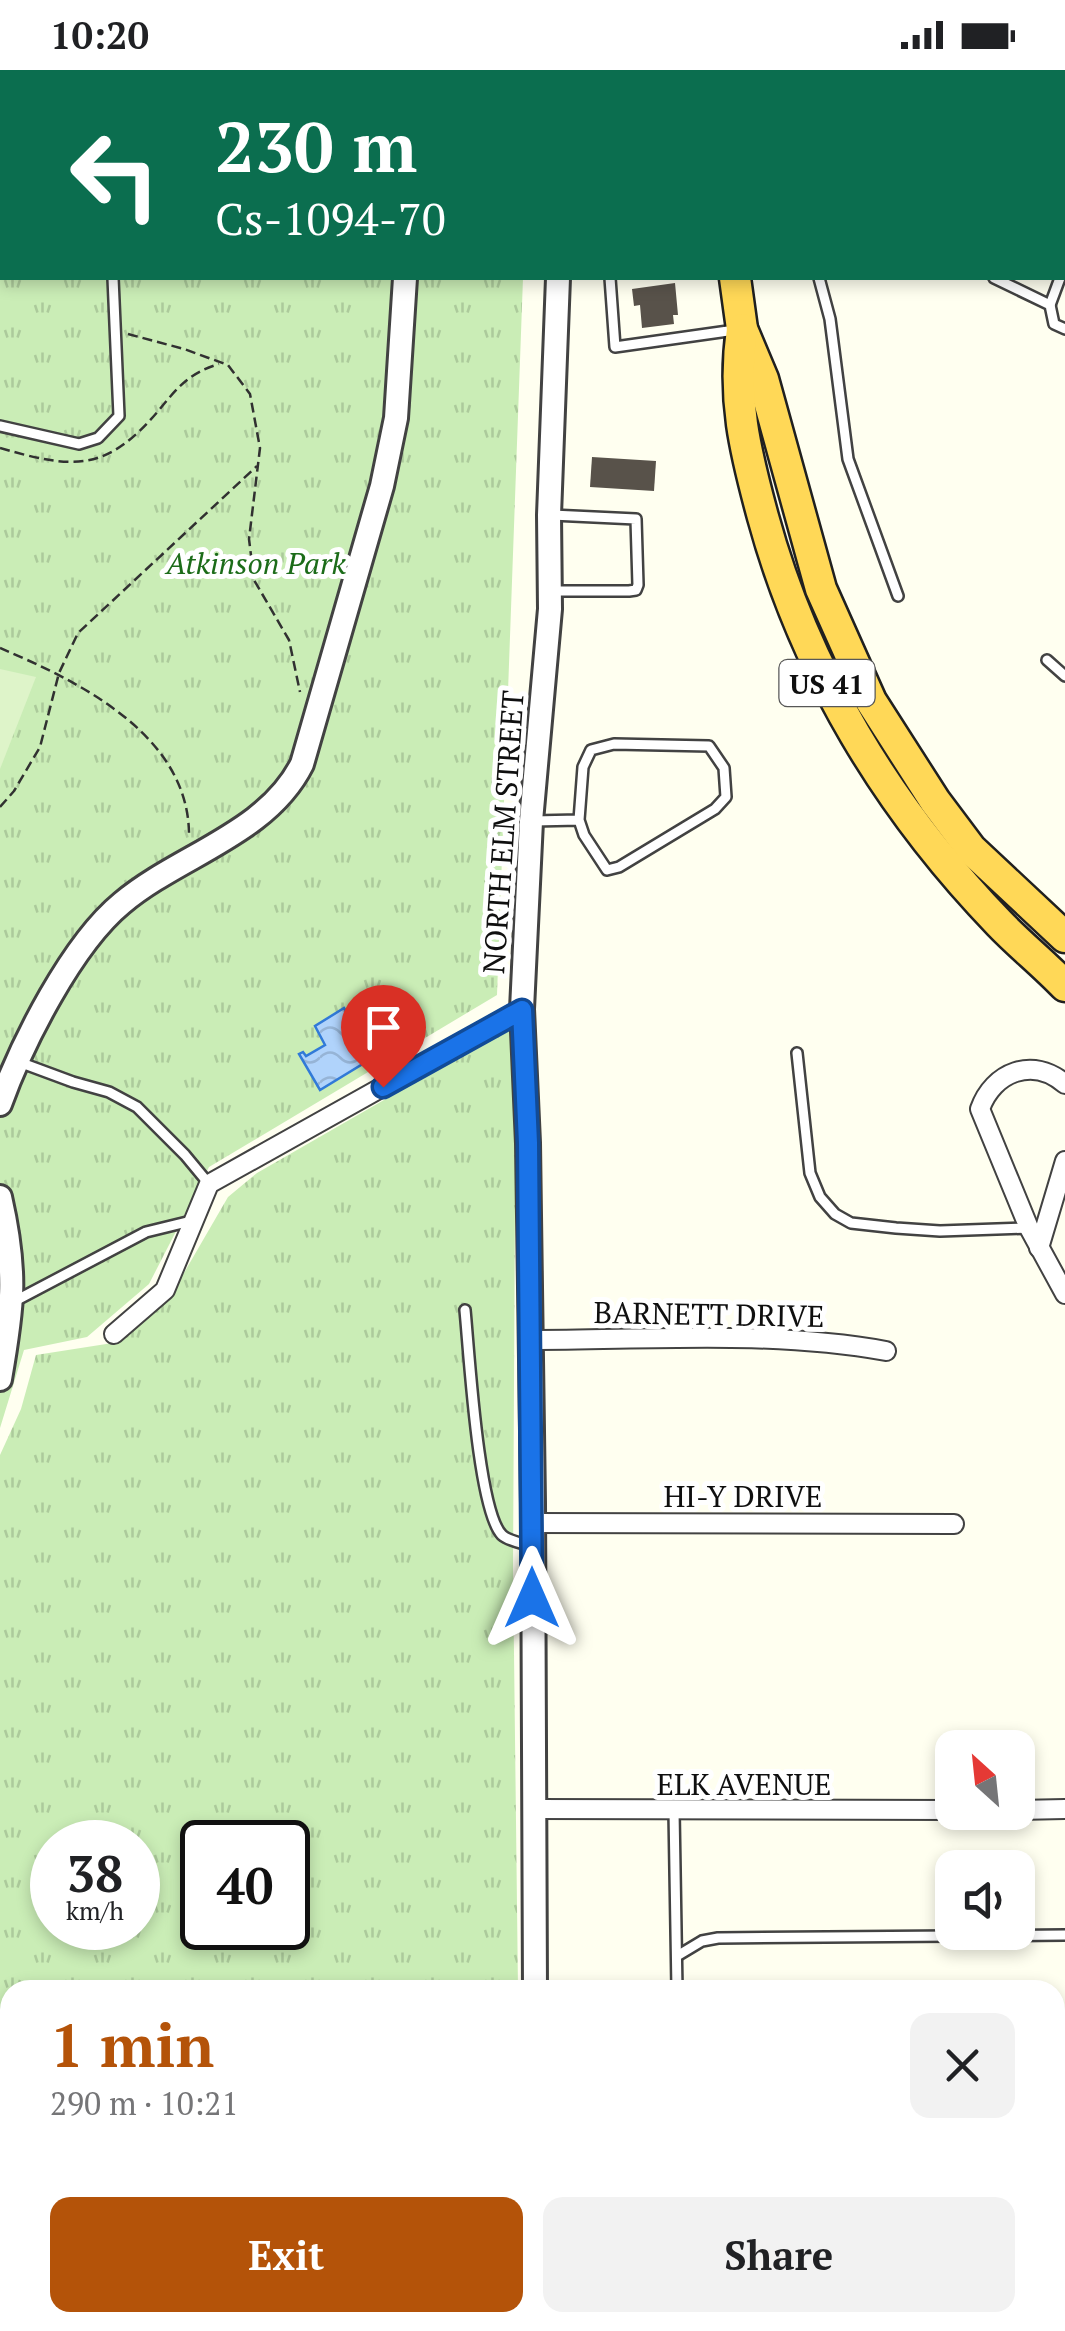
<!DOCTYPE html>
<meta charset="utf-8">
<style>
:root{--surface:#fff;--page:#f2f2f2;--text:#202124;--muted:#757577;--accent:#b45309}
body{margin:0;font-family:"PT Serif",serif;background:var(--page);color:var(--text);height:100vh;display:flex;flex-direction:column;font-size:38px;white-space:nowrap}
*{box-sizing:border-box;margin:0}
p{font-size:32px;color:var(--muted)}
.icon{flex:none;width:55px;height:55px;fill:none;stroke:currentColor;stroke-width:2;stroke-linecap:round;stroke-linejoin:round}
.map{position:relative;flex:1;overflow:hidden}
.panel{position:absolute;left:0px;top:1910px;width:1065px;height:352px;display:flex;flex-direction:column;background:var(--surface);border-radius:30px 30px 0 0;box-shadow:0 5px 15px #0003}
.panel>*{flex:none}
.top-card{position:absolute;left:0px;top:0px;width:1065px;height:210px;box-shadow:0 5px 15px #0003;background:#0b6e4f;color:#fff;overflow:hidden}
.needle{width:65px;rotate:333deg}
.controls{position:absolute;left:935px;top:1660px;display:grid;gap:20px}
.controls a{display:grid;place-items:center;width:100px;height:100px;border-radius:20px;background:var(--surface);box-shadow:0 5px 15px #0003;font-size:50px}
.speed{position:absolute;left:30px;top:1750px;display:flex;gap:20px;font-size:50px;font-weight:700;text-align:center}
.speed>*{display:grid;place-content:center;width:130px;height:130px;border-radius:50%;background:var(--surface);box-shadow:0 5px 15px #0003;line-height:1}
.speed small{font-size:25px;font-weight:400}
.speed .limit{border:5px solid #111;border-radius:15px;background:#fff;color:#111}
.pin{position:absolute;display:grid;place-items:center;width:85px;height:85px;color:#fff;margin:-102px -42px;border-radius:50% 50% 50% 0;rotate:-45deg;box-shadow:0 0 10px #0007}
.pin .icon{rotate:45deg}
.me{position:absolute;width:110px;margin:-55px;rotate:0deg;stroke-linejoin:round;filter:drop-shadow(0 0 8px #0008)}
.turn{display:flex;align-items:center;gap:35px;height:210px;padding:0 50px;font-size:45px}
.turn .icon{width:130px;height:130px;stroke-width:2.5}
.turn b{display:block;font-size:70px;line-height:85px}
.round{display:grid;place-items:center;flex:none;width:105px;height:105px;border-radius:20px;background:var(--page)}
.overview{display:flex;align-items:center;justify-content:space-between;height:170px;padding:0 50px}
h1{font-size:60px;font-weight:600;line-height:75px;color:var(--accent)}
.button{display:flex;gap:20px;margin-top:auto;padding:20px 50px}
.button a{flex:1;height:115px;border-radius:20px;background:var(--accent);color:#fff;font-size:40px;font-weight:600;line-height:115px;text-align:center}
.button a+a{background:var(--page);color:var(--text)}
.status{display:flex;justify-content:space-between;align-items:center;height:70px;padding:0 50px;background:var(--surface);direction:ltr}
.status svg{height:28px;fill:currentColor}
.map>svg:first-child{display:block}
.grass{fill:url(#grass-tufts);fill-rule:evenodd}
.pitch{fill:#def4c9}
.water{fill:url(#water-waves);stroke:#317ad8;stroke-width:2.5}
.building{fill:#58524a}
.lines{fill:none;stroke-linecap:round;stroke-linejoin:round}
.service-casing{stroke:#424242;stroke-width:14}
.minor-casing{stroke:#424242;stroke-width:22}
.tertiary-casing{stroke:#424242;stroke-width:28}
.trunk-casing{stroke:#202020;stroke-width:35}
.path{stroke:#313131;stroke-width:2.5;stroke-dasharray:10 5;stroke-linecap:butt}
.service{stroke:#fff;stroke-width:9}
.minor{stroke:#fff;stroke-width:18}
.tertiary{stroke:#fff;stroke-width:22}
.trunk{stroke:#ffd857;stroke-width:30}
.route-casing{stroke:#114b97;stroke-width:25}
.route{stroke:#1a73e8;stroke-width:18}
.labels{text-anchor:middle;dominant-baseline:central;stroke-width:10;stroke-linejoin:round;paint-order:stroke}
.shield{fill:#fff;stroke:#575757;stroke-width:2.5}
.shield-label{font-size:28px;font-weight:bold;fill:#0f0f0f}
.park-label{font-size:30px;font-style:italic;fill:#1c6c19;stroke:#fff}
.street-label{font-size:30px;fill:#0f0f0f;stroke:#fff}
</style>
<div class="status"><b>10:20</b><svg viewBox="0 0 49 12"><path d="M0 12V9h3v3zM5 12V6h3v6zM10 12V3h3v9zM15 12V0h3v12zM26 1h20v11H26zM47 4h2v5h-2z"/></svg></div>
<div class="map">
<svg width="1065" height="2261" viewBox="0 0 1065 2261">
<defs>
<pattern id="grass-tufts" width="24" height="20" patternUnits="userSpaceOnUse" patternTransform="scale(2.5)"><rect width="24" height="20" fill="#caedb6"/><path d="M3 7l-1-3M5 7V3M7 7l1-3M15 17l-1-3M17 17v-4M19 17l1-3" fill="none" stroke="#acca9b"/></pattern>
<pattern id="water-waves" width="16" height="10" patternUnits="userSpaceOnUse" patternTransform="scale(2.5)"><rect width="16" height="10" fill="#b0d3fb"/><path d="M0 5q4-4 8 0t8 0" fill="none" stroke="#96b4d6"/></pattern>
</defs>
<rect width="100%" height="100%" fill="#fffff0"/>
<g class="grass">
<polygon points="0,0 504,2 2,2 2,208 523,208 497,925 209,1097 149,1214 87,1267 24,1280 0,1358"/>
<path d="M516,954L513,1498L518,1920H10V2252H451V2259L0,2261V1385L21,1339L36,1285L119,1272L170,1227L228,1127L257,1103ZM52,1772H138V1858H52ZM202,1772H288V1858H202Z"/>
</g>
<polygon class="pitch" points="0,599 36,607 0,699"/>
<polygon class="water" points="344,938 374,987 320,1020 299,984 303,982 306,986 325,975 315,956"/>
<g class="building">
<polygon points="675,213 678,245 673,245 674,254 642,258 640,235 634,236 632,219"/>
<polygon points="592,387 656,391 654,421 590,417"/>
</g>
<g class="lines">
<defs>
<g id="service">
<polyline points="568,0 569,2"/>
<polyline points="656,0 657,2"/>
<polyline points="796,0 796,2"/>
<polyline points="946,0 946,2"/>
<polyline points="100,2 100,0"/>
<polyline points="1062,201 1065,194"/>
<polyline points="610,208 615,277 735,260"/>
<polyline points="819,208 830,249 848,389 898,526"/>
<polyline points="994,208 1050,235 1054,254 1065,259"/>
<polyline points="1050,235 1060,208"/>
<polyline points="0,356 79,374 98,368 119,346 113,208"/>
<polyline points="552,445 636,449 638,515 636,520 629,521 552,521"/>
<polyline points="1047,590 1065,606"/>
<polyline points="533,751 579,750 584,765 607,800 619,797 715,739 726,727 724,698 709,676 614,674 591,680 583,697 579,750"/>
<polyline points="797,983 810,1103 820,1127 835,1144 851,1153 896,1158 940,1161 1029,1158"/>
<polyline points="19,992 73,1012 109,1022 137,1037 185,1085 209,1114"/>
<polyline points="15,1231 146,1162 191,1151"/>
<path d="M465,1240C469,1280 478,1441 502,1465C508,1471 523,1473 531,1476"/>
<polyline points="674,1741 677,1920"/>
<polyline points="677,1886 702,1871 718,1868 1065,1865"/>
<polyline points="1055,1953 1065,1949"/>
<polyline points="1055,2132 1065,2132"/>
<polyline points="673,2252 673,2261"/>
</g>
<g id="minor">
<path d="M1065,1014C1033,986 993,1002 980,1039L1029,1158L1065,1224"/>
<polyline points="1039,1178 1065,1091"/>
<polyline points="114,1264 165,1220 209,1114 522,939"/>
<path d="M530,1270C649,1270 768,1260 886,1281"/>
<polyline points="532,1453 954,1454"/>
<polyline points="535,1739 952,1740"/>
<polyline points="1018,1740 1065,1739"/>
<polyline points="1055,1996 1065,1996"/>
</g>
<g id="tertiary">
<polyline points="534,0 534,2"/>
<polyline points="410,2 410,0"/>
<path d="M0,1034C22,973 72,874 122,833C179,785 267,764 302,694L382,416L396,348L405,208"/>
<path d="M0,1127C17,1202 13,1235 0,1309"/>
<polyline points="535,1920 533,1433 528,1073 522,939 531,751 550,539 549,445 558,208"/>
<polyline points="536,2252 536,2261"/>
</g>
<g id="trunk">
<polyline points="715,0 715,2"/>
<polyline points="735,208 742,259 763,309 821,519 871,631 935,731 971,779 1065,867"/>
<path d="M742,259C732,328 745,381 763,447C805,601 888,738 999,853C1020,875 1044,894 1065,916"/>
</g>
</defs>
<use href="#service" class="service-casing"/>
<use href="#minor" class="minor-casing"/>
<use href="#tertiary" class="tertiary-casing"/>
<use href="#trunk" class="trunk-casing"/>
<g class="path">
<polyline points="128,264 184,279 228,295 250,324 260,378 249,469 254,510 289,570 300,622"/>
<path d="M0,378C73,399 106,403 159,340C178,317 189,303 219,294"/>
<path d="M0,578C80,612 191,666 189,768"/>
<polyline points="0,737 14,721 40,677 59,603 78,563 257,396"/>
</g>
<use href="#service" class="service"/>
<use href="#minor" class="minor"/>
<use href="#tertiary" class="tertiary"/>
<use href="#trunk" class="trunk"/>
</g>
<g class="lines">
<defs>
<polyline id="route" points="383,1017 522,940 528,1073 532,1528"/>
</defs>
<use href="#route" class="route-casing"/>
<use href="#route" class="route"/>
</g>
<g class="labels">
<rect class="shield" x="779.5" y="590" width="95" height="46" rx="8"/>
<g class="shield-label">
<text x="827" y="613">US 41</text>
</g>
<g class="park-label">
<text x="256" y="493">Atkinson Park</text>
</g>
<g class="street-label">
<text transform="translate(503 762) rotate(-86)">NORTH ELM STREET</text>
<text transform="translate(709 1244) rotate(1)">BARNETT DRIVE</text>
<text x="743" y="1426">HI-Y DRIVE</text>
<text x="744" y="1714">ELK AVENUE</text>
</g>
</g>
</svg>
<div class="controls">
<a><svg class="needle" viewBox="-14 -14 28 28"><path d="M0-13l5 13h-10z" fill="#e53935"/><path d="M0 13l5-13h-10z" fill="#757577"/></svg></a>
<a><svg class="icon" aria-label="sound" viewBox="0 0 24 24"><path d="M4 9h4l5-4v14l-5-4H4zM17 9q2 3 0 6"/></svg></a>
</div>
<div class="speed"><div>38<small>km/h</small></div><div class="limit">40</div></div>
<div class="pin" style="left:383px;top:1017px;background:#d93025"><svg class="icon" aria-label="arrive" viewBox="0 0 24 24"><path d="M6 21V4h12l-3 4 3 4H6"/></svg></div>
<svg class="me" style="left:532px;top:1528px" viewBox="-20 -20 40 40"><path d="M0-17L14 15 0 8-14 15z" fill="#1a73e8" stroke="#fff" stroke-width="4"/></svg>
<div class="top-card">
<div class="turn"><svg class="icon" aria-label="left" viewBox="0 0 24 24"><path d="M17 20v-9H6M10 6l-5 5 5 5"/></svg><div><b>230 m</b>Cs-1094-70</div></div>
</div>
<section class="panel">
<div class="overview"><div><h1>1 min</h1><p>290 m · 10:21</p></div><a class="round"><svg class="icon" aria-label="close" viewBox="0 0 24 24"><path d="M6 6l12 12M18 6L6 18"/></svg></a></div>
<div class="button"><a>Exit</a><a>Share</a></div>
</section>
</div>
